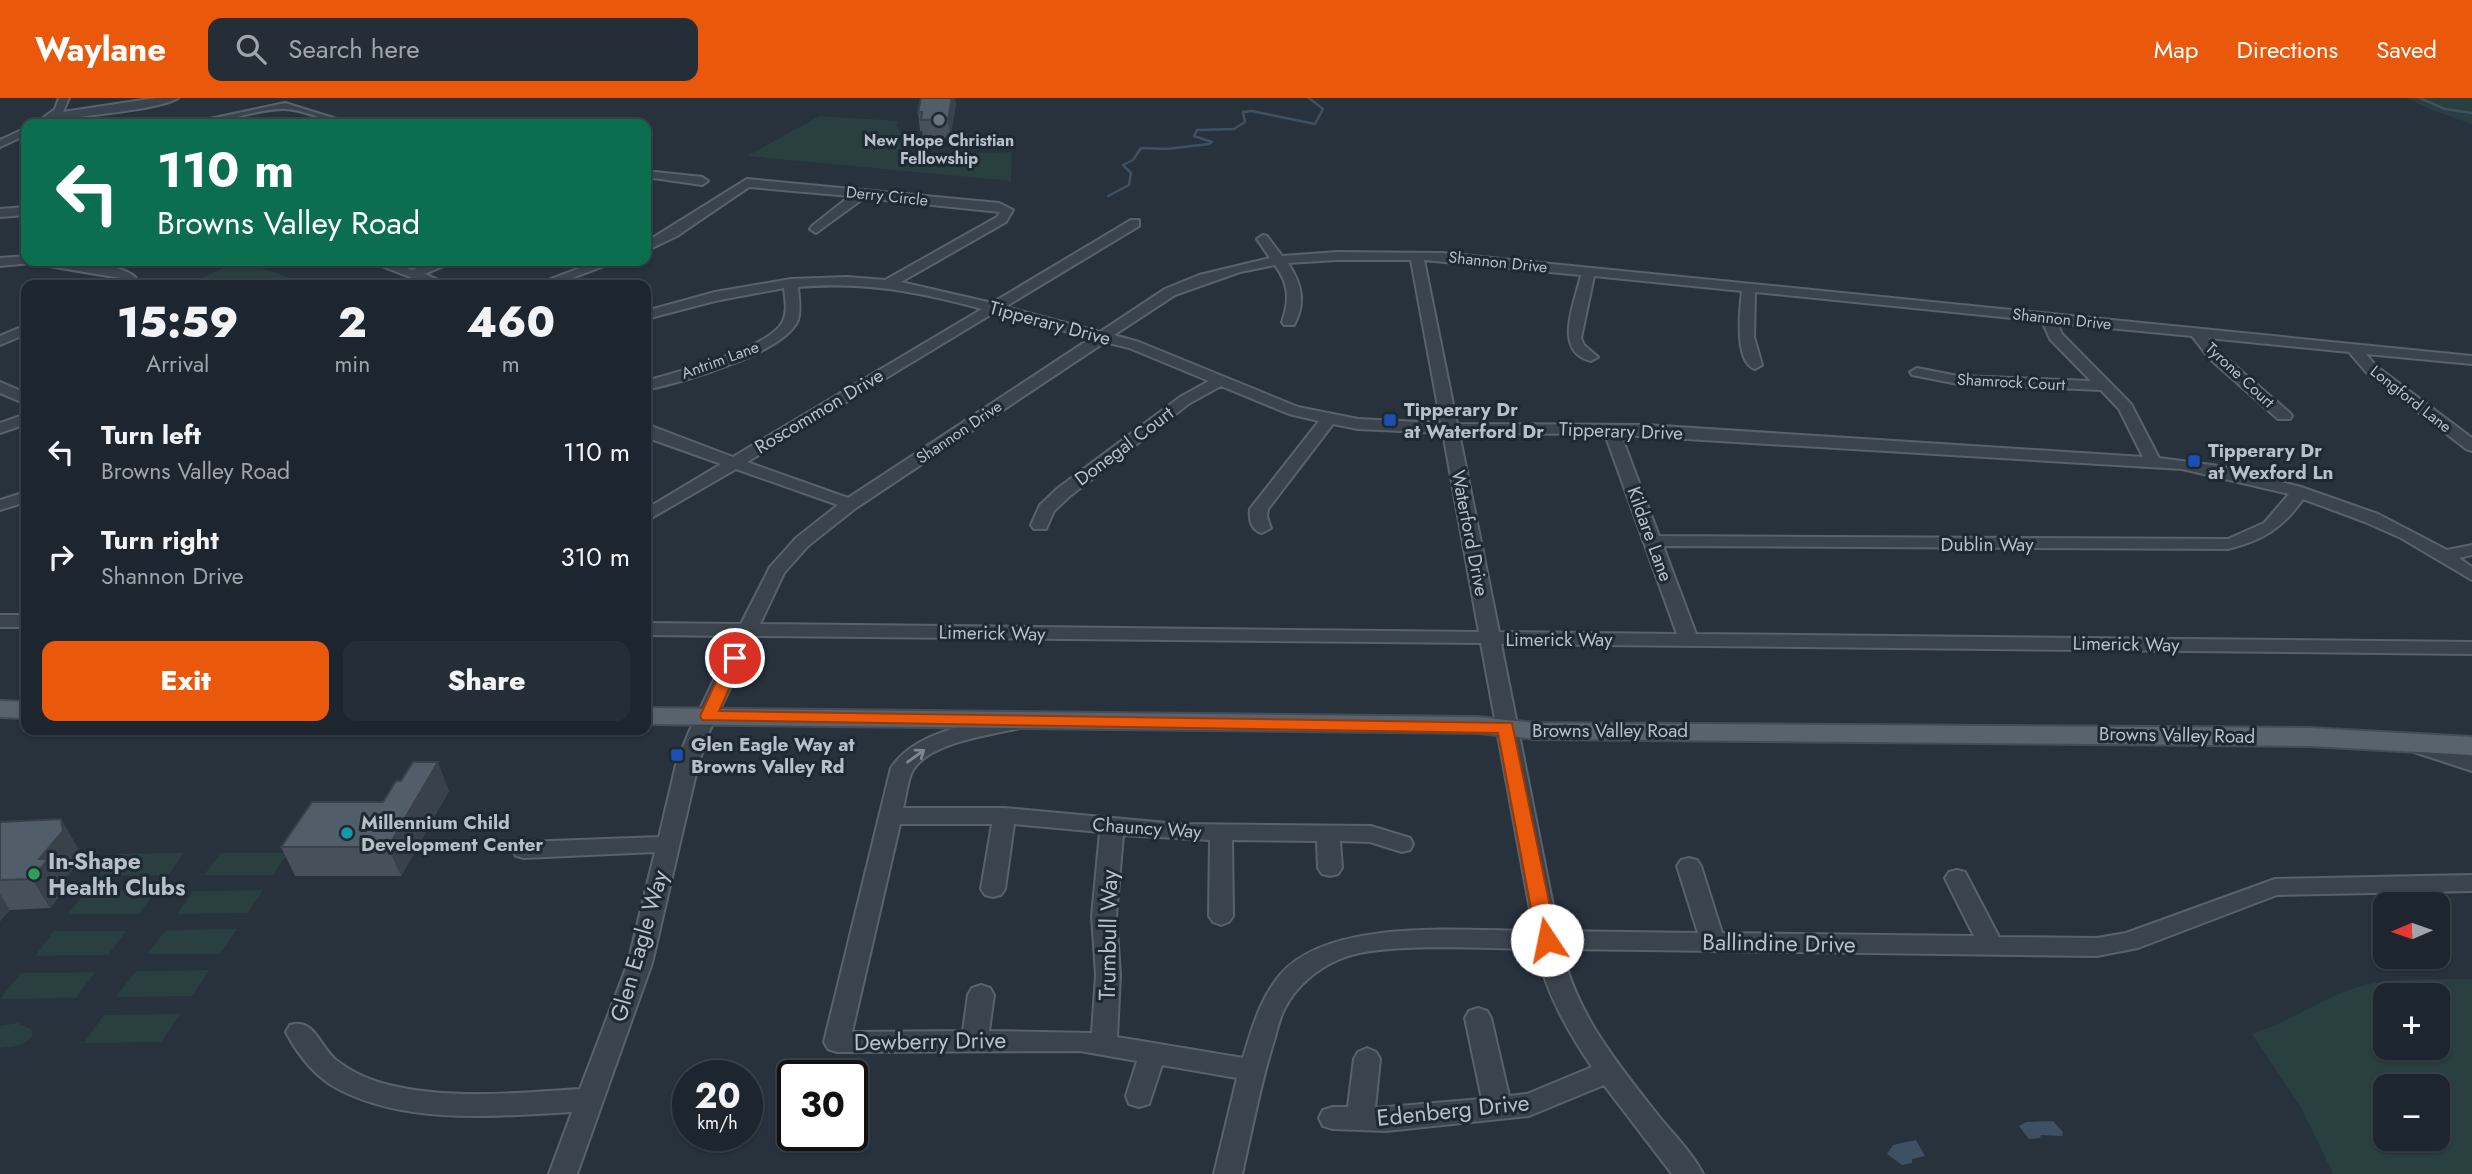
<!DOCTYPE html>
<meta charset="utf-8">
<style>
:root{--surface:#1d262e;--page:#252e36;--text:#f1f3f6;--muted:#a0a5aa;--line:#3b434a;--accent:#ea580c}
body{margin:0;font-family:Jost,sans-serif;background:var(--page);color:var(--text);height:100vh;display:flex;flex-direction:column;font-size:26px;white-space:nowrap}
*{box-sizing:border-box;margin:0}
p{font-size:23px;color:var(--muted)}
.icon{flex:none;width:38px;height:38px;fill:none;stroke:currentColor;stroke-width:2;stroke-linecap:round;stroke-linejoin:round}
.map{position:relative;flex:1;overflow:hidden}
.side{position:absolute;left:21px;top:182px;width:630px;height:455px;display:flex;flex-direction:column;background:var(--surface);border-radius:14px;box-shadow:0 2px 5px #0004,0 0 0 2px var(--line)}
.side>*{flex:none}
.banner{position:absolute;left:21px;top:21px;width:630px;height:147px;border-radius:14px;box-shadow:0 2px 5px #0004,0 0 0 2px var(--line);background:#0b6e4f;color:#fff;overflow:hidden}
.needle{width:46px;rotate:268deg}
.tools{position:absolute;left:2373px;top:794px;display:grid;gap:14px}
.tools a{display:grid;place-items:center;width:77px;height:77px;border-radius:14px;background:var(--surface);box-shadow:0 2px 5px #0004,0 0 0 2px var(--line);font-size:35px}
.speed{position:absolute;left:672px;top:962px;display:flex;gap:14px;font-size:35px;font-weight:700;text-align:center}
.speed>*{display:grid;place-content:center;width:91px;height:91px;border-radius:50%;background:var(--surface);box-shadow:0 2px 5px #0004,0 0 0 2px var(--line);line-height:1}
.speed small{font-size:18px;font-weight:400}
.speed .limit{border:4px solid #111;border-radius:10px;background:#fff;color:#111}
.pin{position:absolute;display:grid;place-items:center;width:60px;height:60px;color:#fff;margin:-30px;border:4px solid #fff;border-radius:50%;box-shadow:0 2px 7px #0007}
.me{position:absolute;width:77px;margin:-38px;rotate:349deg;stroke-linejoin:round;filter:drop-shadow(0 0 5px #0008)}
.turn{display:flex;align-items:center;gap:24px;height:147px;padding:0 21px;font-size:32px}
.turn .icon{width:91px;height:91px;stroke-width:2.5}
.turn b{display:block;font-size:49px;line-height:60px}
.eta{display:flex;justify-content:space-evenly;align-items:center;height:119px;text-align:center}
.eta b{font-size:42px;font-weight:800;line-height:49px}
.primary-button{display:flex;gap:14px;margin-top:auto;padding:14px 21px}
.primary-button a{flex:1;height:80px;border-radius:14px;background:var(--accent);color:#fff;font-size:28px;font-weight:800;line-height:80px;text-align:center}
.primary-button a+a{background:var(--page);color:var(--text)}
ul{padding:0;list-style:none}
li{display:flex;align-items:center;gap:21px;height:105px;padding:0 21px}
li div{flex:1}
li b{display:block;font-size:26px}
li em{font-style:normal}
header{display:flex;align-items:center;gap:42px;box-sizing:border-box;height:98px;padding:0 35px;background:var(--accent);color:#fff}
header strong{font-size:33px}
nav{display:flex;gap:38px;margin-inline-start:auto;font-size:24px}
.search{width:490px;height:63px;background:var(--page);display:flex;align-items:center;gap:18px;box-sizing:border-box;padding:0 24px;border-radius:14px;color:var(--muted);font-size:26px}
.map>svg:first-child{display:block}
.green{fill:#2a3f3f;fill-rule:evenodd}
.water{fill:#3e5164}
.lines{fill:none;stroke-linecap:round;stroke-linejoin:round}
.stream{stroke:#3e5164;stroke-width:2.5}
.minor-casing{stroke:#58626b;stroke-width:4}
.major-casing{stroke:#444d56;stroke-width:4}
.minor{fill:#3b444d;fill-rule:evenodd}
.major{fill:#59636d;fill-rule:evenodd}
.wall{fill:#47505b}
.shaded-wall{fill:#39414a}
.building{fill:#525d6a;stroke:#39414a;stroke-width:2}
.oneway{stroke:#7f8891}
.route{fill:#ea580c;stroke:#983908;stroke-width:2}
.worship-dot{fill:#6b7280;stroke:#1f2932;stroke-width:2.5}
.transit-dot{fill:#1a4fb4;stroke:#1f2932;stroke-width:2.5}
.culture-dot{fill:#0f9aa8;stroke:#1f2932;stroke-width:2.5}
.leisure-dot{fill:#2e9e5b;stroke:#1f2932;stroke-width:2.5}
.labels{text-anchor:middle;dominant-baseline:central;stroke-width:6;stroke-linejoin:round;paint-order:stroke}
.far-poi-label{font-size:16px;font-weight:bold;fill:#b7bfc8;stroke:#1f2932}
.far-street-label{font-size:16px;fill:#b7bfc8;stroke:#1f2932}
.street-label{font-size:19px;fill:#b7bfc8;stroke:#1f2932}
.poi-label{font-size:19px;font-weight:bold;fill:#b7bfc8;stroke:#1f2932;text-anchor:start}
.near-poi-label{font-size:23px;font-weight:bold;fill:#b7bfc8;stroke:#1f2932;text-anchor:start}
.near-street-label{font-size:23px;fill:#b7bfc8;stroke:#1f2932}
</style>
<header>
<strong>Waylane</strong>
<div class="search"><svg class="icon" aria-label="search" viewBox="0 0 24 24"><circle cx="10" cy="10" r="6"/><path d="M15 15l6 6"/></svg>Search here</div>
<nav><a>Map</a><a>Directions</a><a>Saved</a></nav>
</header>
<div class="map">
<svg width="2472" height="1076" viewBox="0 0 2472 1076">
<rect width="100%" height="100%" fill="#27323d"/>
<g class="green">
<polygon points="2407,0 2472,0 2472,26 2432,12"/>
<polygon points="819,18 898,23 896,27 906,43 904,57 1012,54 1011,83 747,58"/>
<polygon points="239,163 271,163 258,169 312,187 187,187"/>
<polygon points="184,755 168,777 98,778 116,756"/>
<polygon points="221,755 288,755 273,777 204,777"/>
<polygon points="156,792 139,816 68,816 86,793"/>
<polygon points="263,792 248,815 177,816 193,793"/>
<polygon points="237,831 220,856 147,856 166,832"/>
<polygon points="54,833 126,833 108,857 35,858"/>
<polygon points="209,872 192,898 116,899 136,873"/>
<polygon points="95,874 76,900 0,901 21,875"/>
<path d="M2472,881V1076H2333L2302,1011L2252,936C2291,924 2325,897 2365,887C2399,879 2437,882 2472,881ZM2385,898H2438V950H2385ZM2385,989H2438V1041H2385Z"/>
<polygon points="180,916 161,944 84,945 104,917"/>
<path d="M18,925L31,931L33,936C25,948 13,949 0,950V928Z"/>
</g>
<g class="water">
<polygon points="2053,1023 2063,1034 2062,1038 2041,1037 2040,1040 2029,1041 2019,1028 2026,1024"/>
<polygon points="1916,1042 1925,1058 1912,1061 1912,1065 1902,1067 1887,1056 1893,1047"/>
</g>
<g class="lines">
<g class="stream">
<polyline points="2420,0 2445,11 2472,15"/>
<polyline points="1108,98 1129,87 1131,75 1123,67 1133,62 1141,50 1166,51 1209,46 1212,44 1194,38 1197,32 1234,31 1245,24 1243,14 1252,13 1315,26 1323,11 1309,0"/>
</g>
<defs>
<g id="minor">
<path d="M59,0H69L63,14L156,0H178C161,11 85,18 61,21C51,22 45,26 35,26L55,11Z"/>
<path d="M285,5L353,26C328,27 307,11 284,11C252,11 220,28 186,26Z"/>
<polygon points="26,30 26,37 0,49 0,42"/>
<polygon points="646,73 702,79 708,83 702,87 646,79"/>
<path d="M747,81L999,105L1013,112L1006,124L901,184L992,205L1131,122H1139V128L1005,209L1100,234L1165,191L1199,177L1270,160L1257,141L1263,137L1267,138L1282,158L1337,154L1442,155L2472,258V266L2366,256L2376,268L2472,340V353L2466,351L2366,274L2349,254L2208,240L2219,254L2290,315L2292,318L2290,321H2278L2209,260L2192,238L2057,225L2062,236L2131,306L2159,360L2219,368L2301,389L2378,416L2447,452L2472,447V457L2459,460L2472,469V482L2401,440L2365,424L2303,401C2283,430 2262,443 2228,451L1663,448L1696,536L2472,544V556L1501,546L1558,833L1698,835L1677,768L1681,762L1689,760L1697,762L1701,768L1722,835L1974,838L1945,780L1949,774L1957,772L1965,774L1999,839L2097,840L2126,835L2275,781L2472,777V793L2277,797L2138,850L2097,858L1562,851C1575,916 1621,970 1661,1021C1675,1038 1693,1056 1703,1076H1672L1604,987L1529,1018L1386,1033L1333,1031L1323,1028L1319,1020L1323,1012L1333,1009H1348L1354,961L1358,954L1367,950L1376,954L1380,961L1375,1010L1482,1001L1465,920L1469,913L1478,910L1487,913L1491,920L1509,998L1527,996L1592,969C1568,934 1545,894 1537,851C1490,851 1379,843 1340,861C1317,871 1296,888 1285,910C1279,920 1277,934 1273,946C1260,988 1252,1032 1242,1076H1214L1237,980L1162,967L1149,1006L1139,1009L1129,1006L1126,998L1137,963L1080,953L837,954L828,951L824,944L891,670C915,633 974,625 1013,618L1020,620L1023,625L1020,630C991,637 930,644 913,672C907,682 906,700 903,710H1004L1178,726L1371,728L1410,740L1413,746L1410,752L1402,754L1370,744L1340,743L1342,770L1338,776L1330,778L1322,776L1318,770L1317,743L1232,742L1233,818L1229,824L1221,827L1213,824L1209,818L1210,742L1123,737L1116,818L1120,877L1117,939L1243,960C1252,930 1260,901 1280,877C1329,819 1465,833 1534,833L1481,545L755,538L709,634L698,667L652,865L577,1076H549L572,1014C497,1018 409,1027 340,992C316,980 298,957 286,934L290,927C314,919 320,949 336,962C349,972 363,979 378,984C442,1003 515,995 580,991L628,865L655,754L524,760L516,758L513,752L516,746L524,744L659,739L676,667L689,634L735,538L646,537V525L741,526L770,469L796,440L838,407L736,371L646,423V411L721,366L654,342L646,337V326L733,359L982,211C919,194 864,183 798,189C799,200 801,212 798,222C785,255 680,285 646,292V283C676,274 770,251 783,223C788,213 785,200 784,190L715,203L646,221V213L715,194L791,181L847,179L885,182L997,119L1000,114L864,100L816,135L810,131L812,128L850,98L749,89L677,138L646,153V144ZM1337,162H1411L1441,325L1358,321L1298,309L1139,244L1114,237L1175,197L1240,174L1275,167C1289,186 1290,202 1282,224L1284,227H1294C1306,205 1302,186 1288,165ZM1424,162L1581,177C1575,205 1552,253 1591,263L1598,259L1584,247L1581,240L1594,178L1742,193C1740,210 1734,265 1755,271L1762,267L1754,239L1755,194L2042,223L2050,241L2091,283L1958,278L1917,270L1910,274L1912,277L1958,286L2101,292L2119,311L2143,359L1646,327L1457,326ZM995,214L1091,240L848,400L747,364ZM1105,244L1129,250L1209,283L1180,299L1058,390L1040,407L1031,427L1034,431H1046L1054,413L1070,398L1190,305L1221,288L1289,316L1319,323L1250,411C1249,421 1251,432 1262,435L1271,430L1267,419L1268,411L1333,326L1358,331L1443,335L1479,534L760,526L784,475L808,448L856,410ZM1459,335L1605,336L1677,536L1499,534ZM1621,337L2182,371L2289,396L2264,425L2228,441L1659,438ZM900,726H992L981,791L985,797L993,799L1001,797L1005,791L1014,726L1100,734L1092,818L1096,877L1092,935L989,933L994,897L990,890L981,887L972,890L968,897L963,933L852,934Z"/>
<polygon points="26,109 26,117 0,119 0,111"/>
<path d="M26,158V163C50,163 120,162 136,180L126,187H110L120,180L31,165L0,168V160Z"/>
<polygon points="369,163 388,163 412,172 437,163 455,163 425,176 449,187 430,187"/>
<polygon points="598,163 617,163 554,187 535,187"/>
<polygon points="26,227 26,236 0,247 0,238"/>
<polygon points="0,284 26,295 26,306 0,295"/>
<polygon points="26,316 26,326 0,335 0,325"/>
<polygon points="26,394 26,404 0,412 0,402"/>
<rect x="0" y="517" width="26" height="12"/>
<polygon points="2421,642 2472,658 2472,673 2414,654 2410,649 2414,644"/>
</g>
<g id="major">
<polygon points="0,603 26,604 26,620 0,619"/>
<polygon points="646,610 1478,619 1535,625 2310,630 2472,639 2472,657 2310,648 1535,641 1478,635 646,626"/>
</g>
</defs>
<use href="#minor" class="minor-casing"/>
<use href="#major" class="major-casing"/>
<use href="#minor" class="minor"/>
<use href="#major" class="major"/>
</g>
<g class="wall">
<polygon points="921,0 955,0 956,7 950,40 923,41 922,33 920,33 918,14"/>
<polygon points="449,693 401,778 295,778 281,749 383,704"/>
<polygon points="0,724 78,750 80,762 62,784 66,790 50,810 10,812 0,823"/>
</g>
<g class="shaded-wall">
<polygon points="952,0 955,0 956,7 950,40 948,21"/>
<polygon points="438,664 449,693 401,778 388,749"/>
<polygon points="61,721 78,750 80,762 62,784 66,790 50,810 32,781 39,761"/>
<polygon points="0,796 10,812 0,823"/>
</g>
<g class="building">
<polygon points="921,0 952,0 948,21 921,22 922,14 918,14"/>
<polygon points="413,664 438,664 388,749 281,749 312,704 383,704 396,683 401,683"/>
<polygon points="61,721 63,733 39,761 48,761 32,781 0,782 0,724"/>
</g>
<defs><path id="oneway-shaft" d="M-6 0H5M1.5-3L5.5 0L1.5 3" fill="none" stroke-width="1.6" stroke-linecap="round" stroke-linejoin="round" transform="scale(1.75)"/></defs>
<use class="oneway" href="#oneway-shaft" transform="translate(916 658) rotate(-36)"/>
<polygon class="route" points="735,555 743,560 719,613 1512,625 1557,842 1554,848 1547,850 1540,848 1537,842 1498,635 702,622 700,618 727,560"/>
<circle class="worship-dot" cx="939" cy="22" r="7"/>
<g class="transit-dot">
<rect x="1383" y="315" width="14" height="14" rx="3.5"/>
<rect x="2187" y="356" width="14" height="14" rx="3.5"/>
<rect x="670" y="650" width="14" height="14" rx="3.5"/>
</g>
<circle class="culture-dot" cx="347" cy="735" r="7"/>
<circle class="leisure-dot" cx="34" cy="776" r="7"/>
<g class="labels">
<g class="far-poi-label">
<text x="939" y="42">New Hope Christian<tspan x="939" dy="18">Fellowship</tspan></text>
</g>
<g class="far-street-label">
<text transform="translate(887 98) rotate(6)">Derry Circle</text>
<text transform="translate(1498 164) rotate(6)">Shannon Drive</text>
<text transform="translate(2062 221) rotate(6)">Shannon Drive</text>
<text transform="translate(720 262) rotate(-20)">Antrim Lane</text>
<text transform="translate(2240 277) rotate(43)">Tyrone Court</text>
<text transform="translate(2011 284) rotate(3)">Shamrock Court</text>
<text transform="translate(2411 301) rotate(38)">Longford Lane</text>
<text transform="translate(959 334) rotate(-34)">Shannon Drive</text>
</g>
<g class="street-label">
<text transform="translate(1050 225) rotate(15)">Tipperary Drive</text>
<text transform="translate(819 313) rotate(-31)">Roscommon Drive</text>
<text transform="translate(1621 333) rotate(2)">Tipperary Drive</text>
<text transform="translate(1124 348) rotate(-37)">Donegal Court</text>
<text transform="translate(1470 435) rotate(79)">Waterford Drive</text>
<text transform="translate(1650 436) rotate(70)">Kildare Lane</text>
<text x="1987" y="446">Dublin Way</text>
<text transform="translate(992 535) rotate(1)">Limerick Way</text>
<text x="1559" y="541">Limerick Way</text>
<text transform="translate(2126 546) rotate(1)">Limerick Way</text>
<text x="1610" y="632">Browns Valley Road</text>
<text transform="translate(2177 637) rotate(1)">Browns Valley Road</text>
<text transform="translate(1147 730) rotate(4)">Chauncy Way</text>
</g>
<g class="poi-label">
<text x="1404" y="311">Tipperary Dr<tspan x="1404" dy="22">at Waterford Dr</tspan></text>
<text x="2208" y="352">Tipperary Dr<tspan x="2208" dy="22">at Wexford Ln</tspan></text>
<text x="691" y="646">Glen Eagle Way at<tspan x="691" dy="22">Browns Valley Rd</tspan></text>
<text x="361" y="724">Millennium Child<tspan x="361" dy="22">Development Center</tspan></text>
</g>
<g class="near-poi-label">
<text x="48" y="763">In-Shape<tspan x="48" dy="26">Health Clubs</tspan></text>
</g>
<g class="near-street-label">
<text transform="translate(1108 837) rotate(-89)">Trumbull Way</text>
<text transform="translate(1779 845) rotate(1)">Ballindine Drive</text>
<text transform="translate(639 848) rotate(-74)">Glen Eagle Way</text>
<text transform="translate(930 943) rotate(-1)">Dewberry Drive</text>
<text transform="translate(1453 1012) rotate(-6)">Edenberg Drive</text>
</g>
</g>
</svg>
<div class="tools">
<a><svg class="needle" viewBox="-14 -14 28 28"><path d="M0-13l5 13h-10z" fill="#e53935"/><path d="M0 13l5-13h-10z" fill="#a0a5aa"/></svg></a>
<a>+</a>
<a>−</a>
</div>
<div class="speed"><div>20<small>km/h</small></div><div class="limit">30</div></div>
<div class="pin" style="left:735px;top:560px;background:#d93025"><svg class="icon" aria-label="arrive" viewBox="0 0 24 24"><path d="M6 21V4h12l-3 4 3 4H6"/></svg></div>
<svg class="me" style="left:1547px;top:842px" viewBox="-20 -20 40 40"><circle r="19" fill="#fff"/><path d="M0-13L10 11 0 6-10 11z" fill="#ea580c"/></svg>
<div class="banner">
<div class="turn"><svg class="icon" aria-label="left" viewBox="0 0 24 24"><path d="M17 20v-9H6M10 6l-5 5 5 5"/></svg><div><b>110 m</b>Browns Valley Road</div></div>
</div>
<section class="side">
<div class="eta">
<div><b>15:59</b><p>Arrival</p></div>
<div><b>2</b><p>min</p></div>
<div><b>460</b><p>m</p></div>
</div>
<ul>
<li><svg class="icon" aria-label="left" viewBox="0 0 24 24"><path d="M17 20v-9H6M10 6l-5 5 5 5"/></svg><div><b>Turn left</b><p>Browns Valley Road</p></div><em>110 m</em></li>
<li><svg class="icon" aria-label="right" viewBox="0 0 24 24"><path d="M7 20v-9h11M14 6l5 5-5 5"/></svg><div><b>Turn right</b><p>Shannon Drive</p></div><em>310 m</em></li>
</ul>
<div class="primary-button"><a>Exit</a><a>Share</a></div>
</section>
</div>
